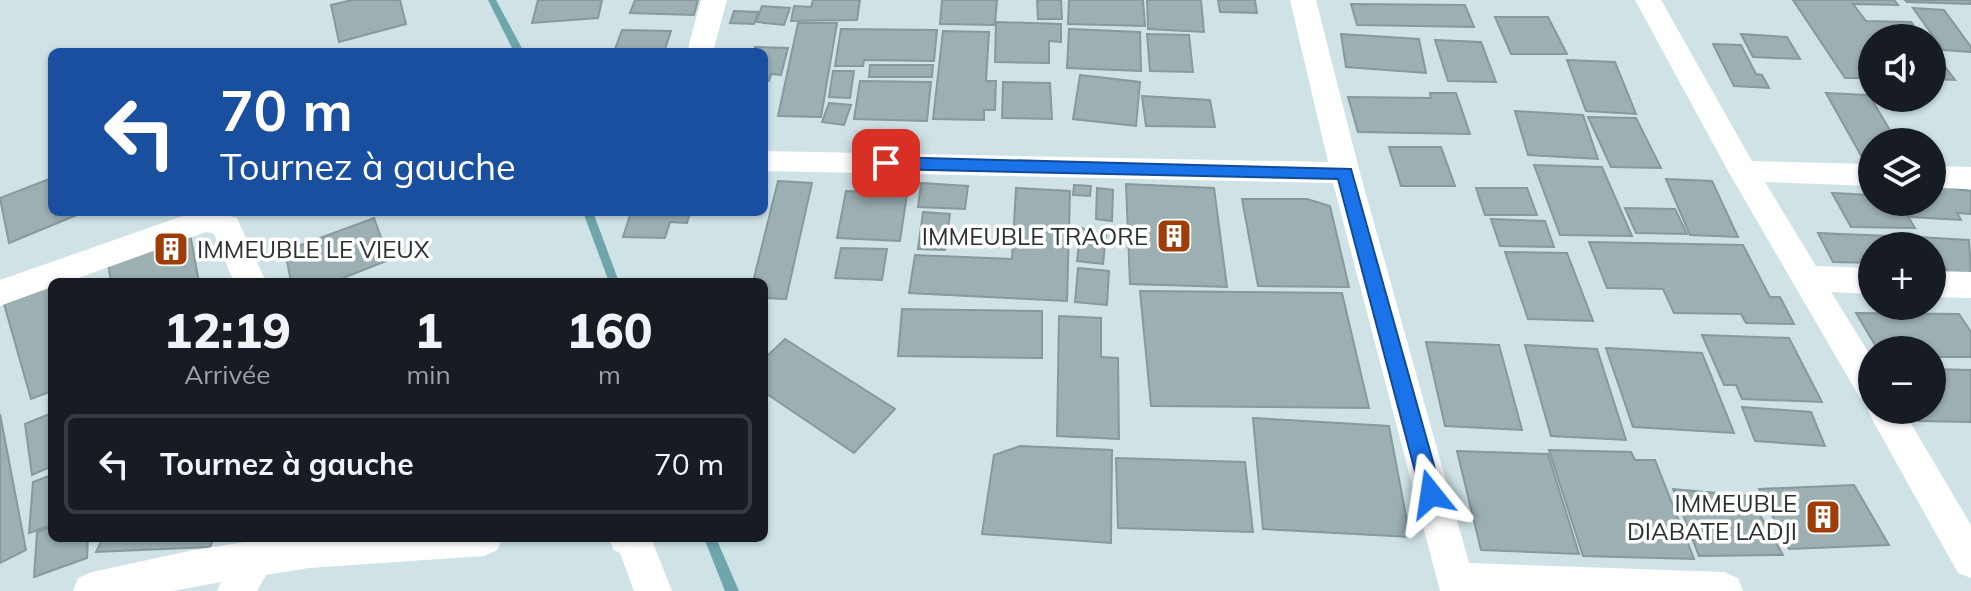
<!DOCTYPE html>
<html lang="fr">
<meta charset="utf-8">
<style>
:root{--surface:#171b24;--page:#20242c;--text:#f1f3f6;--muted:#9ea1a6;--line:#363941}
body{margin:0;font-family:Mulish,sans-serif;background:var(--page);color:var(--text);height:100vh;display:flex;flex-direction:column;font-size:30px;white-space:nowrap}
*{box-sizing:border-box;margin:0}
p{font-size:26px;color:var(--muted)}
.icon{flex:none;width:44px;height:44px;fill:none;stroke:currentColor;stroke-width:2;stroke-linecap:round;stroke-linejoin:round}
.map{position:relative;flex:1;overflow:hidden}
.side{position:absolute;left:48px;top:278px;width:720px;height:264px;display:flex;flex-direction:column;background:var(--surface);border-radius:12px;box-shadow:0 2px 6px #0004}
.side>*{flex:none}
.guide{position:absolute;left:48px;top:48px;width:720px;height:168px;border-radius:12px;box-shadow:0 2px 6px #0004;background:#1a4fa0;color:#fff;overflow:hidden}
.controls{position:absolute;left:1858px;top:24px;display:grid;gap:16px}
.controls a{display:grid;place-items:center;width:88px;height:88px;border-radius:50%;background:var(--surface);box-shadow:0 2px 6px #0004;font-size:40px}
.pin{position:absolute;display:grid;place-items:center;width:68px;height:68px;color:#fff;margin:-34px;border-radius:16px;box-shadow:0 4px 12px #0006}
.me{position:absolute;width:88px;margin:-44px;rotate:345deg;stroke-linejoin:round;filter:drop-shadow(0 0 6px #0008)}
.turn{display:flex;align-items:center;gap:28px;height:168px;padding:0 40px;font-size:36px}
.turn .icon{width:104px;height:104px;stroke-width:2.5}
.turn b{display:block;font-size:56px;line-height:68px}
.eta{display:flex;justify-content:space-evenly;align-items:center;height:136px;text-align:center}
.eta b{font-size:48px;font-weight:800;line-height:56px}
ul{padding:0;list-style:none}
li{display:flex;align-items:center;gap:24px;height:100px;margin:0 16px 12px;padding:0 24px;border:4px solid var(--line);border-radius:12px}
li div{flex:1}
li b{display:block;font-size:30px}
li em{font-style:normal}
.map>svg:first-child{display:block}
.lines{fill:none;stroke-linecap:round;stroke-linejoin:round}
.stream{fill:#6fa5ad;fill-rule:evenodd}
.building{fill:#9cafb2;stroke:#86999b;stroke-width:2}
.street{fill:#fff;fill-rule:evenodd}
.route{fill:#1a73e8;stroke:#114b97;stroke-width:2}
.labels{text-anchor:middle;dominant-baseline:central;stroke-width:7;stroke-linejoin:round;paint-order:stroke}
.poi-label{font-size:24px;fill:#2b3234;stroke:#fff;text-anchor:end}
</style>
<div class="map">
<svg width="1971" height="591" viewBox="0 0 1971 591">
<rect width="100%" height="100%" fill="#cfe3e7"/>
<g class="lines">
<g class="stream">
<polygon points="488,0 496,0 524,52 514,52"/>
<polygon points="583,212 593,212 619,282 609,282"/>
<polygon points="704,538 716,538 739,591 725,591"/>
</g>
</g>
<g class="building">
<polygon points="352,0 400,0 406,24 339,42 331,5"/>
<polygon points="538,0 602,0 598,18 532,23"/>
<polygon points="635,0 698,0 694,15 630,13"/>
<polygon points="813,0 860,0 857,20 791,21 794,6 811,7"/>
<polygon points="942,0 997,0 995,25 940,24"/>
<polygon points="1037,0 1061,0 1062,19 1038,19"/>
<polygon points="1069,0 1143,0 1145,26 1068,24"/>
<polygon points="1147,0 1201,0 1204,32 1148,29"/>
<polygon points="1218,0 1255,0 1257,13 1220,12"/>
<polygon points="1793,0 1894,0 1898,5 1853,4 1866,21 1911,22 1923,38 1872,38 1872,78 1845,78"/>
<polygon points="1905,0 1971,0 1971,4 1907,2"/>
<polygon points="1351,4 1465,5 1474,27 1357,25"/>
<polygon points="762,6 790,8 784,25 756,22"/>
<polygon points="1913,8 1944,10 1971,47 1971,52 1943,50"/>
<polygon points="734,11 758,12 754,24 730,23"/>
<polygon points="1495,17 1548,17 1567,54 1511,54"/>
<polygon points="996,22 1061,24 1061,42 1049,41 1049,63 995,62"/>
<polygon points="798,23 837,23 821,117 778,116"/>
<polygon points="841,29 937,30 934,61 864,60 863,66 835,66"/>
<polygon points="1069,29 1140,32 1141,71 1067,68"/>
<polygon points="622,30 671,31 664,52 614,52"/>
<polygon points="943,31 989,32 986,81 996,81 995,110 984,110 984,120 933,119"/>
<polygon points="1147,34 1189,35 1193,72 1150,71"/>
<polygon points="1341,34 1419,39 1426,73 1346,67"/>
<polygon points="1741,34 1787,37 1800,59 1753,57"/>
<polygon points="1435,40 1481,42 1496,82 1448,81"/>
<polygon points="1713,44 1741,45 1756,74 1762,75 1769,88 1734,86"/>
<polygon points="755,47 788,48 781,75 771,74 769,81 764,81 764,52 739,52 755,50"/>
<polygon points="1932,50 1955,80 1932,79"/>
<polygon points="1567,60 1615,62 1636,114 1586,111"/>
<polygon points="870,65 933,65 932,77 869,77"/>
<polygon points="833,71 854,71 850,98 829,97"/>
<polygon points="1080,75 1140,82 1136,126 1073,119"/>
<polygon points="860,81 931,82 927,121 854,119"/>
<polygon points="1003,82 1050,83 1052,119 1002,118"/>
<polygon points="1430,93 1456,93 1470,134 1358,132 1348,97 1431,98"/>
<polygon points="1826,93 1869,95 1897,142 1872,142 1872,160 1863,159"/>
<polygon points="1142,96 1210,100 1215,127 1146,126"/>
<polygon points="829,103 851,105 844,125 822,122"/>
<polygon points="1515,111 1583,115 1598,159 1528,155"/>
<polygon points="1588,117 1636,118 1661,168 1611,167"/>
<polygon points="1389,147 1441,147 1455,186 1401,186"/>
<polygon points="1534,165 1602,167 1632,236 1560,235"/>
<polygon points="52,178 52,212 84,212 9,243 0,198"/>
<polygon points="1666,179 1712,181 1738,237 1690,235"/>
<polygon points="778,181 812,183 786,299 764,298 764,282 753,282"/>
<polygon points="921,183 968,186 965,209 918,207"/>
<polygon points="1126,184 1214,188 1227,287 1130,284"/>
<polygon points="1074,185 1091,186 1090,196 1073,195"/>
<polygon points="1932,186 1971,191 1971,214 1957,213 1961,220 1910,217 1901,202 1932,202"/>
<polygon points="1016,188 1070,191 1067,301 909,293 915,255 1012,259"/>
<polygon points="1097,188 1113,190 1112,221 1096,219"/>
<polygon points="1476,188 1527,188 1537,215 1485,215"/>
<polygon points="846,191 907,194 900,241 837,238"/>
<polygon points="1832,193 1872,195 1872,202 1899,202 1915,228 1851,227"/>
<polygon points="1242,199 1307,199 1330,206 1349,287 1258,286"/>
<polygon points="1625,208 1675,209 1687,234 1636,233"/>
<polygon points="631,212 690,212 687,223 670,222 665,238 623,237"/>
<polygon points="923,212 950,214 945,250 918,249"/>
<polygon points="374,218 389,260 333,282 291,282 285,251"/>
<polygon points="1491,219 1545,221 1554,247 1500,246"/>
<polygon points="1081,228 1106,235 1103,264 1077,261"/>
<polygon points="1818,233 1889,236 1894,246 1872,246 1872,263 1833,262"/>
<polygon points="190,234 199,282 111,282 108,263"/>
<polygon points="1900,236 1969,240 1971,275 1948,273 1944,266 1932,265 1932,246 1905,246"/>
<polygon points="1589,242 1743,245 1770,297 1780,297 1794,324 1746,323 1741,314 1674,313 1663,289 1607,288"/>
<polygon points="841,248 887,249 882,280 835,278"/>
<polygon points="1505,252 1567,253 1593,321 1528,319"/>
<polygon points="1078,268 1109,271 1107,305 1075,302"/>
<polygon points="52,286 52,391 31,399 4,304"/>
<polygon points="1140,291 1342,293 1369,408 1151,406"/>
<polygon points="902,309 1042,311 1042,358 898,356"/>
<polygon points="1856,313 1959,314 1971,332 1971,357 1932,357 1932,350 1878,350"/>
<polygon points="1059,316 1101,318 1101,357 1118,358 1119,439 1057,436"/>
<polygon points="1702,335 1789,338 1822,402 1742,399 1736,385 1724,385"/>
<polygon points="785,339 895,409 854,453 764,392 764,359"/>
<polygon points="1426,342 1499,345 1522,430 1445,426"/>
<polygon points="1525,345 1597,349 1626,440 1551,436"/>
<polygon points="1606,348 1702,353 1734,433 1633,427"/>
<polygon points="1932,369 1971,370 1971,422 1919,421 1912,410 1932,410"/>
<polygon points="1742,407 1811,412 1825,446 1755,441"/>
<polygon points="52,413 52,466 32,475 25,424"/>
<polygon points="0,414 26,550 0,563"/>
<polygon points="1253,418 1389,426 1410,537 1263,529"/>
<polygon points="1020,446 1112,450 1111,543 982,534 994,455"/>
<polygon points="1549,450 1631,452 1635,460 1655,460 1694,559 1583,556"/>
<polygon points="1457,451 1548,454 1579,554 1481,550"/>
<polygon points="1116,458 1245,462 1253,532 1118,528"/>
<polygon points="52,475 52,525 29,533 33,482"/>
<polygon points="1854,485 1889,545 1789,549 1759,489"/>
<polygon points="1673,489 1749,496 1783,555 1699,556"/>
<polygon points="52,527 52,538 88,538 87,558 34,577 37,532"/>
<polygon points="103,538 214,538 210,547 96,552"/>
</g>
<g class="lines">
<g class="street">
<polygon points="701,0 727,0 713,52 687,52"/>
<polygon points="1290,0 1316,0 1360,173 1469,563 1724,572 1738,578 1743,591 1440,591 1333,183 764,171 764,151 1328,162"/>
<polygon points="1635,0 1661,0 1752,161 1872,164 1872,186 1765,182 1816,266 1872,268 1872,294 1831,292 1872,358 1872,410 1903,410 1971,525 1971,578 1958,573 1873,421 1868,410 1871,402 1860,398 1728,171"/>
<polygon points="1932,166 1971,167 1971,189 1932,188"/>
<polygon points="194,212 217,212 237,218 266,282 234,282 214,234 206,232 67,282 52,282 52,287 0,306 0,280"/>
<polygon points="1932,271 1971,272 1971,298 1932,297"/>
<polygon points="271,538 503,538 497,550 484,556 309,568 266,575 257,591 217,591 221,582 173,591 73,591 78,578 92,572 194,550"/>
<polygon points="608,538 651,538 672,591 634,591 620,553 614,550"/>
</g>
</g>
<polygon class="route" points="886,157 1351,169 1442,494 1439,500 1424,500 1421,494 1338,179 886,169 878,163"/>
<defs>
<symbol id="building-square" viewBox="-11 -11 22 22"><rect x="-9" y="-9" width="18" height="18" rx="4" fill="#a03c08" stroke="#fff"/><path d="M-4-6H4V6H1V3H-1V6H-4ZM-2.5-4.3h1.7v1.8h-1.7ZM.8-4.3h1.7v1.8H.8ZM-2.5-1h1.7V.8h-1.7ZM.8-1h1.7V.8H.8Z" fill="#fff"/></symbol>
</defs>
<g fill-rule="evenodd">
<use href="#building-square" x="1154" y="216" width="40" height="40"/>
<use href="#building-square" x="151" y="229" width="40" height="40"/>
<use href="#building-square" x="1803" y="497" width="40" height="40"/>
</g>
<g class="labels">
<g class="poi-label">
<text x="1148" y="236">IMMEUBLE TRAORE</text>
<text x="197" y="249" text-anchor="start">IMMEUBLE LE VIEUX</text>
<text x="1797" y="503">IMMEUBLE<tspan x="1797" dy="28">DIABATE LADJI</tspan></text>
</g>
</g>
</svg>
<div class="controls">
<a><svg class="icon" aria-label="sound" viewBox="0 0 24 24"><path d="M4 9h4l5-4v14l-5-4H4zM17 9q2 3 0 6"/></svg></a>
<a><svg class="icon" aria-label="layers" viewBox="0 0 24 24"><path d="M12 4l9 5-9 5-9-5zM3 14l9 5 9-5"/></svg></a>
<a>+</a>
<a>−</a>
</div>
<div class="pin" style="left:886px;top:163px;background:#d93025"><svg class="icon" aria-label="arrive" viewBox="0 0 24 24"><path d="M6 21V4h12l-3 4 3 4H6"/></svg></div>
<svg class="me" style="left:1431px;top:494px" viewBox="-20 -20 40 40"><path d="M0-17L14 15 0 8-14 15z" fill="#1a73e8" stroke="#fff" stroke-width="4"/></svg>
<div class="guide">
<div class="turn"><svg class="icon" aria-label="left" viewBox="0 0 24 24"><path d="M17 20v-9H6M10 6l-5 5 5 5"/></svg><div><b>70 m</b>Tournez à gauche</div></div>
</div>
<section class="side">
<div class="eta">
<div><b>12:19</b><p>Arrivée</p></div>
<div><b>1</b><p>min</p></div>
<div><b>160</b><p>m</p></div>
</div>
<ul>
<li><svg class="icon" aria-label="left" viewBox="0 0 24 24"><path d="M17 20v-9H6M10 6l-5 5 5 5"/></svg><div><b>Tournez à gauche</b></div><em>70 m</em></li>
</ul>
</section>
</div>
